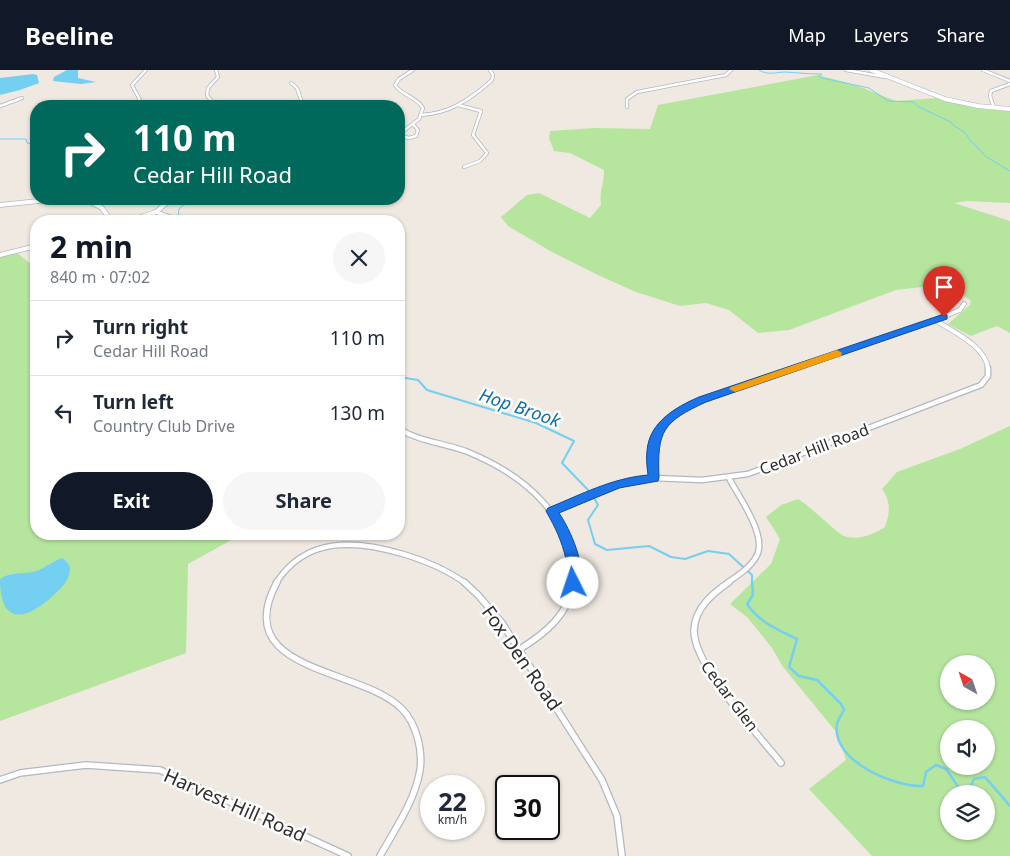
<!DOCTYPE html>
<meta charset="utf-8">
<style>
:root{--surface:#fff;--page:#f6f6f7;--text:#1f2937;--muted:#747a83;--line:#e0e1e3;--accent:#111827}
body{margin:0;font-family:"Noto Sans",sans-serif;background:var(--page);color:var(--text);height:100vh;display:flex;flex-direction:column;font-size:19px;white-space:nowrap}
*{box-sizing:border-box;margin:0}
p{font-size:16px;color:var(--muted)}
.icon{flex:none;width:28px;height:28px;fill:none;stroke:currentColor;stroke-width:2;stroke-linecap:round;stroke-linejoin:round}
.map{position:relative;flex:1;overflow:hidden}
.drawer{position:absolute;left:30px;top:145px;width:375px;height:325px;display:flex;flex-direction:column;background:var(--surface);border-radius:20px;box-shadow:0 1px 4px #0004}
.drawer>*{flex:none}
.top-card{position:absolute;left:30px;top:30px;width:375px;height:105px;border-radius:20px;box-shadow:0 1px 4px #0004;background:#00695c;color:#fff;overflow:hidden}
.needle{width:32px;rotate:320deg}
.buttons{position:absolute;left:940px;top:585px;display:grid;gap:10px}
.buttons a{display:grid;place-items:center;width:55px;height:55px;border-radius:50%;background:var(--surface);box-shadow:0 1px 4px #0004;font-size:25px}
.speed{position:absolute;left:420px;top:705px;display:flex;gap:10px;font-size:25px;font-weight:700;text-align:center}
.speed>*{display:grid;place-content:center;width:65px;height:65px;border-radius:50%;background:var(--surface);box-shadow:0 1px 4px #0004;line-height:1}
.speed small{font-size:12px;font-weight:400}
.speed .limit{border:2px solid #111;border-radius:8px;background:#fff;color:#111}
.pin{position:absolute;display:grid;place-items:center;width:42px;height:42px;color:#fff;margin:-51px -21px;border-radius:50% 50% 50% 0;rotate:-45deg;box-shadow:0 0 5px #0007}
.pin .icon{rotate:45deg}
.me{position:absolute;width:55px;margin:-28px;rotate:356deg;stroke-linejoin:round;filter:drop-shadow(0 0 4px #0008)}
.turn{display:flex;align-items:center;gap:18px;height:105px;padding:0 20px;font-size:22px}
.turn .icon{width:65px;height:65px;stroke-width:2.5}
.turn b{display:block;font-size:35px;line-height:42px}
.round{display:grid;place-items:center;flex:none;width:52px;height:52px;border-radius:26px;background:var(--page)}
.headline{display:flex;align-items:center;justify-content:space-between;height:85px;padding:0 20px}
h1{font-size:30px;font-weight:700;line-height:38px;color:var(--accent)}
.action{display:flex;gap:10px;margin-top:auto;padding:10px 20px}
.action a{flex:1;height:58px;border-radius:30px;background:var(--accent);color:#fff;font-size:20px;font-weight:700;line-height:58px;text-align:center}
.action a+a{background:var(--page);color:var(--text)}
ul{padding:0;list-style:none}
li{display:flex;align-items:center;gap:15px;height:75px;padding:0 20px;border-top:1px solid var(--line)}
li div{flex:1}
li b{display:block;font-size:19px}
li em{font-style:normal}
header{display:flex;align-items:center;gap:30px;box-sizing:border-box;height:70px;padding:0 25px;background:var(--accent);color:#fff}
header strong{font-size:24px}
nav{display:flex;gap:28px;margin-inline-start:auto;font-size:18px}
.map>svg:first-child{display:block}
.green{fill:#b6e59e;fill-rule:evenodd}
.water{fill:#75cff0}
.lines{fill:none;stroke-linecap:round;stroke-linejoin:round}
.stream-far2{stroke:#75cff0;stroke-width:1}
.stream-far1{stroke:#75cff0;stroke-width:2}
.stream{stroke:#75cff0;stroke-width:2.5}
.minor-far3-casing{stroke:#b4b7c1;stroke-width:4}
.minor-far2-casing{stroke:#b4b7c1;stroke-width:5.5}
.minor-far1-casing{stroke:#b4b7c1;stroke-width:7}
.minor-casing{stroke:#b4b7c1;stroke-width:8}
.tertiary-casing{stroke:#b4b7c1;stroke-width:5}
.minor-far3{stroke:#fff;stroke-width:2.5}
.minor-far2{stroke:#fff;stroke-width:4}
.minor-far1{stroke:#fff;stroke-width:4.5}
.minor{stroke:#fff;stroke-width:5.5}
.tertiary{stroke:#fff;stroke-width:4}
.route{fill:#1a73e8;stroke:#114b97}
.slow{fill:#f59e0b}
.labels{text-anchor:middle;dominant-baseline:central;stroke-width:5;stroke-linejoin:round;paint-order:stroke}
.street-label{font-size:16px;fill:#2e2e2e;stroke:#fff}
.water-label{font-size:18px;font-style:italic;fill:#0d6fa3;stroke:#fff}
.near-street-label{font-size:19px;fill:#2e2e2e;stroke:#fff}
</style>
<header>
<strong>Beeline</strong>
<nav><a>Map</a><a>Layers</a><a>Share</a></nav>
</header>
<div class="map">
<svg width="1010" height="786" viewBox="0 0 1010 786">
<rect width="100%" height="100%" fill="#efe9e1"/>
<g class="green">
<path d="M818,5L855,15L896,31L937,28L981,39L1010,41V133L967,131L954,133L1010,151V263L997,256L971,266L948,254L970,235L971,231L953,218L939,215L896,220L789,260L758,263L729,240L706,233L680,236L636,222L600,206L552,182L508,156L501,147L527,125L539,123L590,148L601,135C599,121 604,115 604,100L570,83L554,81L549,68L550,61L595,58L650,59L658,35Z"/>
<polygon points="17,183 36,198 36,464 242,464 188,494 186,583 0,651 0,187"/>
<path d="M1010,356V786H872L809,719L846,690L837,663L783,597L772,578L747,547L730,534L771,494L780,469L766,447L781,435L798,429C810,436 837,463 844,466C859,471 874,464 885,457C890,443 891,431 882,419L897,402L960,379ZM949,594H986V631H949ZM949,659H986V696H949ZM949,724H986V761H949Z"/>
</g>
<g class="water">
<polygon points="67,0 78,0 78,8 96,12 81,14 53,11 54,7"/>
<polygon points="33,4 37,5 39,13 20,20 0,25 0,8"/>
<path d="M62,488C66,491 70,494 70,500C69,513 56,523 47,531C17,555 0,547 0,509C11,501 23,505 36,501C45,498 53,491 62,488Z"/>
</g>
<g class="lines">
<g class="stream-far2">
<path d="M759,0C769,6 776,2 786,2C798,3 810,4 822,4L819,6L822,8L869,18L888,31L913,32L919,37L951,52C954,58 960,58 964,62C969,67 969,71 975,75"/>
<polyline points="0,69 26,69 27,73 32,74 36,78"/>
<polyline points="976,76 985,86 1010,101"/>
<polyline points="178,148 179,139 190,129"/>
</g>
<g class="stream-far1">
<polyline points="399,307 418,310 427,320 536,353 574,371 562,393 589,421"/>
<polyline points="594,428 598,435 588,450 595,474 607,480 649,476 671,487 685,489 708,481 729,484 752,505 752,513"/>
</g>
<g class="stream">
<path d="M752,512L753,525L747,534C759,552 778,560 797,569L789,597L799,606L817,610L841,634L844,640C842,644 838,649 837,654C831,691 894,717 923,716L926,702L936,695L946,699L963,724"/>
<polyline points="967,724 974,709 985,707 1010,736"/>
</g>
<defs>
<g id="minor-far3">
<polyline points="216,0 218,7 208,18 207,25 212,32 222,36"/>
<path d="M413,0L399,9L395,15C402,26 417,27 423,38L419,49L402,62L401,66L409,68L416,66L418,60L413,54"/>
<polyline points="846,0 885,7"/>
<polyline points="983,0 1010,11"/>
<polyline points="291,13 297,18 303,36"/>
<polyline points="458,35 481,41 473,65 487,83 480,91 464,97"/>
<polyline points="0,36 22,28"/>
<polyline points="143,36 132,15 146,0"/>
<polyline points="627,37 627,29 637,22 726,5 731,0"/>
<polyline points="994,38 990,26 991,21 1010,14"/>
<path d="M420,45C449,44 471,29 492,10L493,5L490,0"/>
<polyline points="79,129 91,132"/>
<polyline points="319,129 333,129"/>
<polyline points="35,132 64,129"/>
<polyline points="169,132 172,129"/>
</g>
<g id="minor-far2">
<polyline points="87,130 102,138 111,151"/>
<polyline points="0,135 48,130"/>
<polyline points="156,142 180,151"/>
<polyline points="129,151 156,142 170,130"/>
<polyline points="0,185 36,176"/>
<path d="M935,250C952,261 986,276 988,299"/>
<polyline points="792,299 935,250 960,240 964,234"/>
</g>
<g id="minor-far1">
<path d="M399,359C421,372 445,373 468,382C526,406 574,447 574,513"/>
<path d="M654,408C651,370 658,354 691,334L796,298"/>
<polyline points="552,441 630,411 654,408 702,410 748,404 981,315 988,306 988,298"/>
<path d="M276,513C306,466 356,470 403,484C426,491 446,499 465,513"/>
<path d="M727,513C737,506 750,498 756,487C769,467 738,426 729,408"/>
</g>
<g id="minor">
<path d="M277,512C228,603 361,597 402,639C416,653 423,680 420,700C415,731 395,759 380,786"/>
<polyline points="464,512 478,525 502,553 602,710 617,746 622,786"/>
<path d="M729,512C712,524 695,538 694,560C693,595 758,664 781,693"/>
<path d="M520,579C546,563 569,544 574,512"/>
<polyline points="0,710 20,703 86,695 160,700 348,786"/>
</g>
<polyline id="tertiary" points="871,0 945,29 978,36 1010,39"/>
</defs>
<use href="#minor-far3" class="minor-far3-casing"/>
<use href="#minor-far2" class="minor-far2-casing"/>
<use href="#minor-far1" class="minor-far1-casing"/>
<use href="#minor" class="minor-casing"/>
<use href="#tertiary" class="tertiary-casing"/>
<use href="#minor-far3" class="minor-far3"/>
<use href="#minor-far2" class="minor-far2"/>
<use href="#minor-far1" class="minor-far1"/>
<use href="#minor" class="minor"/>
<use href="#tertiary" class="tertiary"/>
</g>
<path class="route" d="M944,244L947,245V249L706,332C663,352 657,360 659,408L658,411L619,418L559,443C570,459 588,498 578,516H569C565,508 568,498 566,489C561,469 556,459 546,441L548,438C580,425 612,408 648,405C647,397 646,389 647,381C649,352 676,337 699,327Z"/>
<polygon class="slow" points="837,280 842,283 841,286 738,321 735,322 729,319 731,317"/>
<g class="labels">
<g class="street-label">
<text transform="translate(814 379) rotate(-21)">Cedar Hill Road</text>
<text transform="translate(730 626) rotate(53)">Cedar Glen</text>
</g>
<g class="water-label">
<text transform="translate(520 337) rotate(19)">Hop Brook</text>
</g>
<g class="near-street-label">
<text transform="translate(522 588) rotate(55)">Fox Den Road</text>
<text transform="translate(235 735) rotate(24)">Harvest Hill Road</text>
</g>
</g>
</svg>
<div class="buttons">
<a><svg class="needle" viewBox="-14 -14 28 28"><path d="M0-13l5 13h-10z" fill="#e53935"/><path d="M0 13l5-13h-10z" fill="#747a83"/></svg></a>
<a><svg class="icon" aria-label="sound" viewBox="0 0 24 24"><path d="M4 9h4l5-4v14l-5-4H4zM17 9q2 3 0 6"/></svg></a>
<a><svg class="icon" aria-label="layers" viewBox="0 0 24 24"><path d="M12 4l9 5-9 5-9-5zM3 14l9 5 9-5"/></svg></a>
</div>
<div class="speed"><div>22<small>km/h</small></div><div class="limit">30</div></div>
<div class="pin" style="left:944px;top:247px;background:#d93025"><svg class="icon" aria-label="arrive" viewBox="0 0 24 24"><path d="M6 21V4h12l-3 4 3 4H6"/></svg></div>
<svg class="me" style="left:573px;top:513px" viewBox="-20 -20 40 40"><circle r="19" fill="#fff"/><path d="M0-13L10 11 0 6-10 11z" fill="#1a73e8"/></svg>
<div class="top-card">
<div class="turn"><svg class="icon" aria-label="right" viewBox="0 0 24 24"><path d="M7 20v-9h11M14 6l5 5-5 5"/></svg><div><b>110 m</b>Cedar Hill Road</div></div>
</div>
<section class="drawer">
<div class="headline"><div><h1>2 min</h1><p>840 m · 07:02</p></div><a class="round"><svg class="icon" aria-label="close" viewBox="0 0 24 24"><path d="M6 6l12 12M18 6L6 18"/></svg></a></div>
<ul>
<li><svg class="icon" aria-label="right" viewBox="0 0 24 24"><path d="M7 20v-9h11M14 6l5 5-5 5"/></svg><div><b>Turn right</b><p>Cedar Hill Road</p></div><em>110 m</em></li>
<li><svg class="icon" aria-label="left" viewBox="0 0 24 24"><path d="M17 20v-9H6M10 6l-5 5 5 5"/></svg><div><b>Turn left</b><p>Country Club Drive</p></div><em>130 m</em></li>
</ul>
<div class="action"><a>Exit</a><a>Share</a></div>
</section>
</div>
